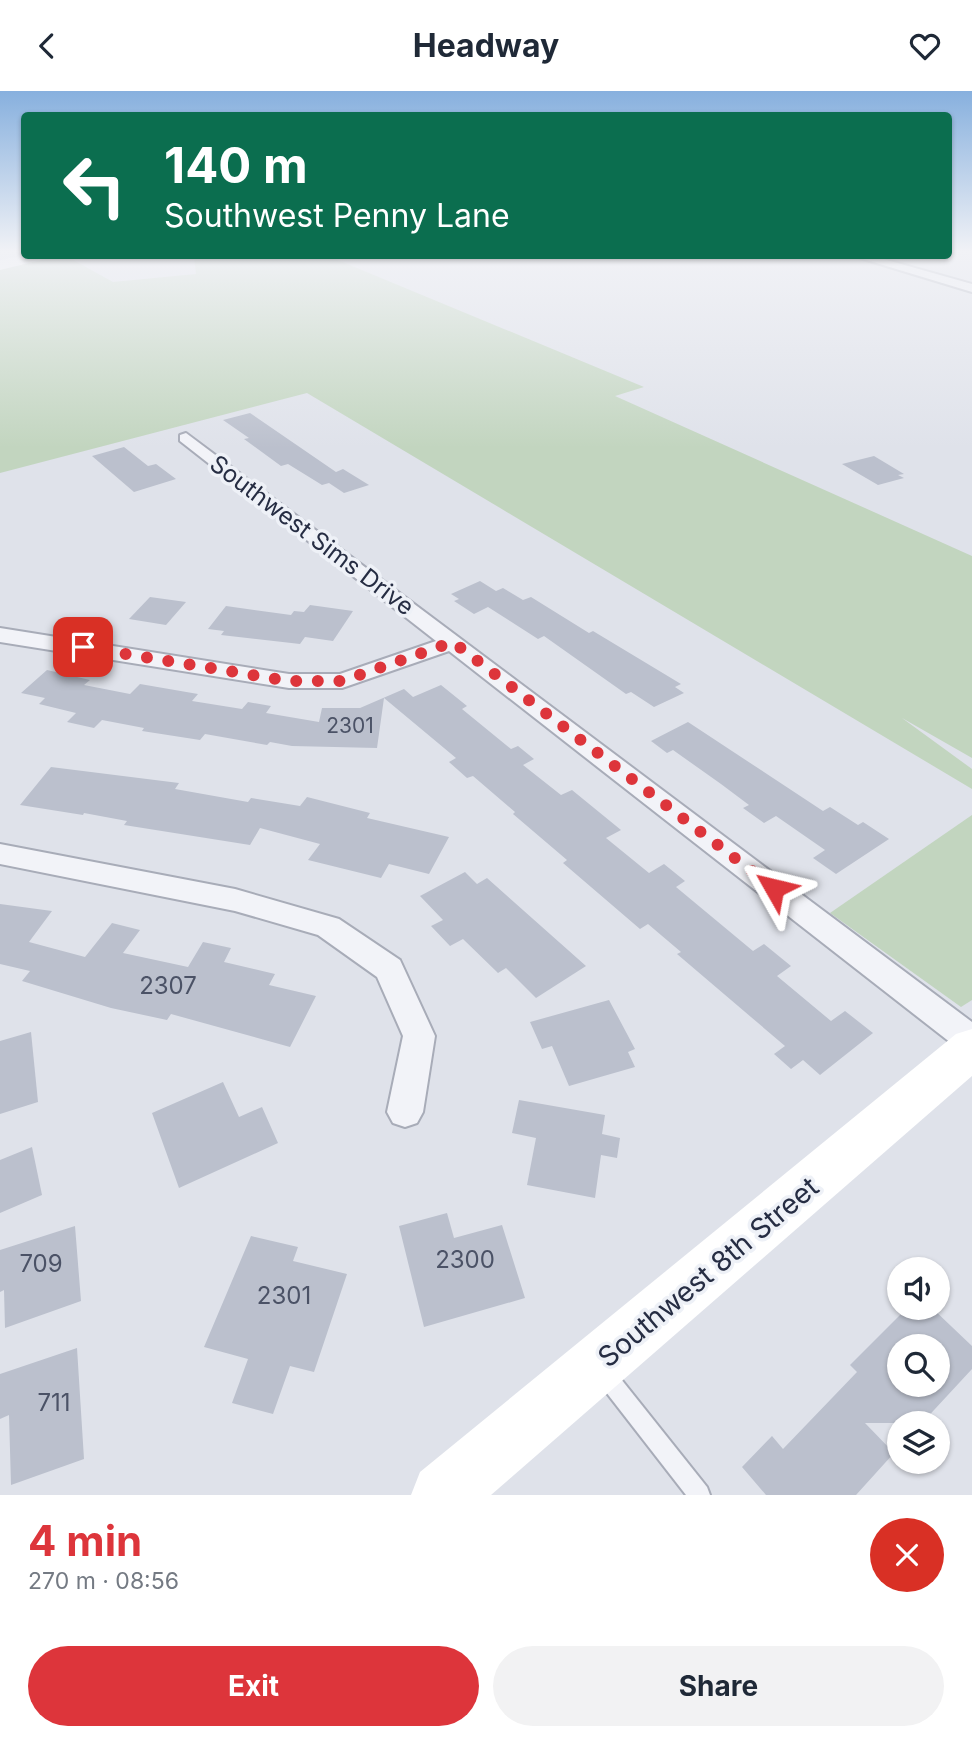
<!DOCTYPE html>
<meta charset="utf-8">
<style>
:root{--surface:#fff;--page:#f2f2f3;--text:#1f2937;--muted:#747a83;--accent:#dd353b}
body{margin:0;font-family:Inter,sans-serif;background:var(--page);color:var(--text);height:100vh;display:flex;flex-direction:column;font-size:26px;white-space:nowrap}
*{box-sizing:border-box;margin:0}
p{font-size:23px;color:var(--muted)}
.icon{flex:none;width:38px;height:38px;fill:none;stroke:currentColor;stroke-width:2;stroke-linecap:round;stroke-linejoin:round}
.map{position:relative;height:1404px;overflow:hidden}
.drawer{display:flex;flex-direction:column;background:var(--surface);flex:1}
.drawer>*{flex:none}
.guide{position:absolute;left:21px;top:21px;width:931px;height:147px;border-radius:7px;box-shadow:0 2px 5px #0004;background:#0b6e4f;color:#fff;overflow:hidden}
.buttons{position:absolute;left:887px;top:1166px;display:grid;gap:14px}
.buttons a{display:grid;place-items:center;width:63px;height:63px;border-radius:50%;background:var(--surface);box-shadow:0 2px 5px #0004;font-size:35px}
.pin{position:absolute;display:grid;place-items:center;width:60px;height:60px;color:#fff;margin:-30px;border-radius:14px;box-shadow:0 4px 10px #0006}
.me{position:absolute;width:77px;margin:-38px;rotate:307deg;stroke-linejoin:round;filter:drop-shadow(0 0 5px #0008)}
.turn{display:flex;align-items:center;gap:24px;height:147px;padding:0 28px;font-size:32px}
.turn .icon{width:91px;height:91px;stroke-width:2.5}
.turn b{display:block;font-size:49px;line-height:60px}
.round{display:grid;place-items:center;flex:none;width:74px;height:74px;border-radius:37px;background:var(--page)}
.head{display:flex;align-items:center;justify-content:space-between;height:119px;padding:0 28px}
h1{font-size:42px;font-weight:700;line-height:52px;color:var(--accent)}
.cta{display:flex;gap:14px;margin-top:auto;padding:14px 28px}
.cta a{flex:1;height:80px;border-radius:42px;background:var(--accent);color:#fff;font-size:28px;font-weight:700;line-height:80px;text-align:center}
.cta a+a{background:var(--page);color:var(--text)}
header{display:flex;justify-content:space-between;align-items:center;height:91px;padding:0 28px;background:var(--surface);font-size:32px;font-weight:700}
.map>svg:first-child{display:block}
.green{fill:#c2d5bf}
.building{fill:#bbc0cd;fill-rule:evenodd}
.lines{fill:none;stroke-linecap:round;stroke-linejoin:round}
.lane-casing{stroke:#a8acb8;stroke-width:4}
.street-casing{stroke:#a8acb8;stroke-width:4}
.lane{fill:#f2f3f8;fill-rule:evenodd}
.street{fill:#f2f3f8;fill-rule:evenodd}
.secondary{fill:#fff;fill-rule:evenodd}
.route{stroke:#dd353b;stroke-width:12;stroke-dasharray:0 21.6}
.labels{text-anchor:middle;dominant-baseline:central;stroke-width:7;stroke-linejoin:round;paint-order:stroke}
.number-label{font-size:21px;fill:#4b5266}
.street-label{font-size:24px;fill:#262d43;stroke:#eef1f7}
.near-number-label{font-size:24px;fill:#4b5266}
.near-street-label{font-size:28px;fill:#262d43;stroke:#eef1f7}
</style>
<header><svg class="icon" aria-label="back" viewBox="0 0 24 24"><path d="M15 5l-7 7 7 7"/></svg>Headway<svg class="icon" aria-label="heart" viewBox="0 0 24 24"><path d="M12 20l-8-8c-3-5 5-10 8-4 3-6 11-1 8 4z"/></svg></header>
<div class="map">
<svg width="972" height="1404" viewBox="0 0 972 1404">
<rect width="100%" height="100%" fill="#dfe2ea"/>
<g class="green">
<polygon points="66,165 113,191 196,183 194,166 168,165 328,165 644,296 615,305 972,465 972,667 902,627 972,678 972,698 307,302 0,382 0,176"/>
<polygon points="972,724 972,909 961,916 830,822"/>
</g>
<g class="building">
<polygon points="250,322 336,381 343,378 369,394 344,402 329,392 322,394 288,373 281,375 244,348 249,347 223,329"/>
<polygon points="124,356 148,375 156,373 176,388 134,401 92,365"/>
<polygon points="874,365 904,383 898,384 904,387 878,394 842,373"/>
<polygon points="480,490 496,500 503,497 523,509 531,506 589,542 593,540 681,593 675,596 684,602 654,616 631,601 626,603 544,545 538,548 488,516 474,523 454,510 459,508 451,503"/>
<polygon points="150,506 186,511 166,534 129,528"/>
<polygon points="310,514 353,520 333,550 305,546 300,553 221,544 224,540 208,538 226,515 291,524 294,520 304,521"/>
<polygon points="47,579 90,589 84,594 130,603 140,593 198,603 192,610 242,618 248,611 271,615 266,622 319,631 322,617 360,617 404,598 413,606 441,594 467,615 462,618 511,658 518,655 534,668 523,674 561,704 572,699 621,739 606,747 649,782 664,773 685,790 676,796 753,860 764,853 791,875 777,885 831,930 845,920 873,942 820,984 803,969 791,978 774,963 785,955 677,863 681,861 648,833 640,838 563,772 567,769 513,723 515,721 473,685 467,687 449,671 456,667 384,607 377,657 292,655 270,651 267,654 205,643 200,649 142,640 144,637 102,629 94,637 67,631 76,622 39,613 45,607 21,602"/>
<polygon points="688,631 823,720 830,716 858,734 863,731 889,748 836,783 813,767 825,759 776,725 764,732 743,717 749,714 721,693 673,659 667,662 651,650"/>
<polygon points="51,676 179,692 175,698 248,711 251,707 300,715 307,706 370,722 367,727 449,746 429,783 389,773 381,787 308,769 320,753 260,737 250,754 124,734 127,730 84,722 83,724 20,714"/>
<polygon points="465,781 477,793 487,787 586,875 536,907 506,877 498,882 463,848 450,855 431,835 443,829 420,805"/>
<polygon points="0,813 52,820 29,851 85,866 112,832 140,839 123,862 188,876 203,851 231,857 224,871 275,883 269,894 316,905 290,956 171,923 167,929 111,917 22,890 30,880 0,873"/>
<polygon points="609,909 635,958 628,961 635,976 569,995 552,955 542,958 530,931"/>
<polygon points="31,941 38,1011 0,1023 0,950"/>
<polygon points="223,991 239,1026 262,1016 278,1052 179,1097 152,1022"/>
<polygon points="519,1009 605,1024 602,1043 620,1047 617,1067 601,1064 595,1107 527,1094 536,1047 512,1042"/>
<polygon points="32,1056 42,1104 0,1122 0,1069"/>
<polygon points="447,1122 454,1147 502,1134 525,1207 424,1236 399,1135"/>
<polygon points="75,1135 81,1210 5,1237 4,1199 0,1201 0,1159"/>
<polygon points="251,1145 298,1156 293,1170 347,1183 314,1281 290,1275 273,1323 232,1312 248,1268 204,1256"/>
<path d="M908,1216H931L972,1255V1278L922,1332H865L894,1362L856,1404H766L742,1376L772,1345L783,1358L857,1281L850,1274ZM900,1255H938V1293H900Z"/>
<polygon points="77,1257 84,1368 11,1394 9,1324 0,1328 0,1283"/>
</g>
<g class="lines">
<defs>
<polygon id="lane" points="606,1275 613,1278 707,1396 710,1404 686,1404 599,1292 596,1285 599,1278"/>
<g id="street">
<polygon points="850,164 869,164 972,193 972,201"/>
<polygon points="186,342 972,931 972,963 960,959 449,560 342,597 289,597 0,551 0,537 289,583 340,583 436,550 180,350 180,344"/>
<polygon points="0,753 235,798 339,828 400,869 435,945 423,1021 417,1032 405,1036 393,1032 387,1021 403,945 377,886 318,844 235,820 0,773"/>
</g>
</defs>
<use href="#lane" class="lane-casing"/>
<use href="#street" class="street-casing"/>
<use href="#lane" class="lane"/>
<use href="#street" class="street"/>
<g class="secondary">
<polygon points="25,164 62,164 0,179 0,169"/>
<polygon points="972,938 972,985 491,1404 411,1404 420,1381 956,943"/>
</g>
</g>
<linearGradient id="sky" x2="0" y2="1"><stop stop-color="#87b0de"/><stop offset="0.45" stop-color="#f1f2f6"/><stop offset="1" stop-color="#f1f2f6" stop-opacity="0"/></linearGradient>
<rect width="972" height="357" fill="url(#sky)"/>
<g class="lines">
<polyline class="route" points="83,556 289,590 342,590 453,551 774,797"/>
</g>
<g class="labels">
<g class="number-label">
<text x="350" y="634">2301</text>
</g>
<g class="street-label">
<text transform="translate(312 444) rotate(37)">Southwest Sims Drive</text>
</g>
<g class="near-number-label">
<text x="168" y="894">2307</text>
<text x="465" y="1168">2300</text>
<text x="41" y="1172">709</text>
<text x="284" y="1204">2301</text>
<text x="54" y="1311">711</text>
</g>
<g class="near-street-label">
<text transform="translate(708 1181) rotate(-40)">Southwest 8th Street</text>
</g>
</g>
</svg>
<div class="buttons">
<a><svg class="icon" aria-label="sound" viewBox="0 0 24 24"><path d="M4 9h4l5-4v14l-5-4H4zM17 9q2 3 0 6"/></svg></a>
<a><svg class="icon" aria-label="search" viewBox="0 0 24 24"><circle cx="10" cy="10" r="6"/><path d="M15 15l6 6"/></svg></a>
<a><svg class="icon" aria-label="layers" viewBox="0 0 24 24"><path d="M12 4l9 5-9 5-9-5zM3 14l9 5 9-5"/></svg></a>
</div>
<div class="pin" style="left:83px;top:556px;background:#d93025"><svg class="icon" aria-label="arrive" viewBox="0 0 24 24"><path d="M6 21V4h12l-3 4 3 4H6"/></svg></div>
<svg class="me" style="left:774px;top:797px" viewBox="-20 -20 40 40"><path d="M0-17L14 15 0 8-14 15z" fill="#dd353b" stroke="#fff" stroke-width="4"/></svg>
<div class="guide">
<div class="turn"><svg class="icon" aria-label="left" viewBox="0 0 24 24"><path d="M17 20v-9H6M10 6l-5 5 5 5"/></svg><div><b>140 m</b>Southwest Penny Lane</div></div>
</div>
</div>
<section class="drawer">
<div class="head"><div><h1>4 min</h1><p>270 m · 08:56</p></div><a class="round" style="background:#d93025;color:#fff"><svg class="icon" aria-label="close" viewBox="0 0 24 24"><path d="M6 6l12 12M18 6L6 18"/></svg></a></div>
<div class="cta"><a>Exit</a><a>Share</a></div>
</section>
